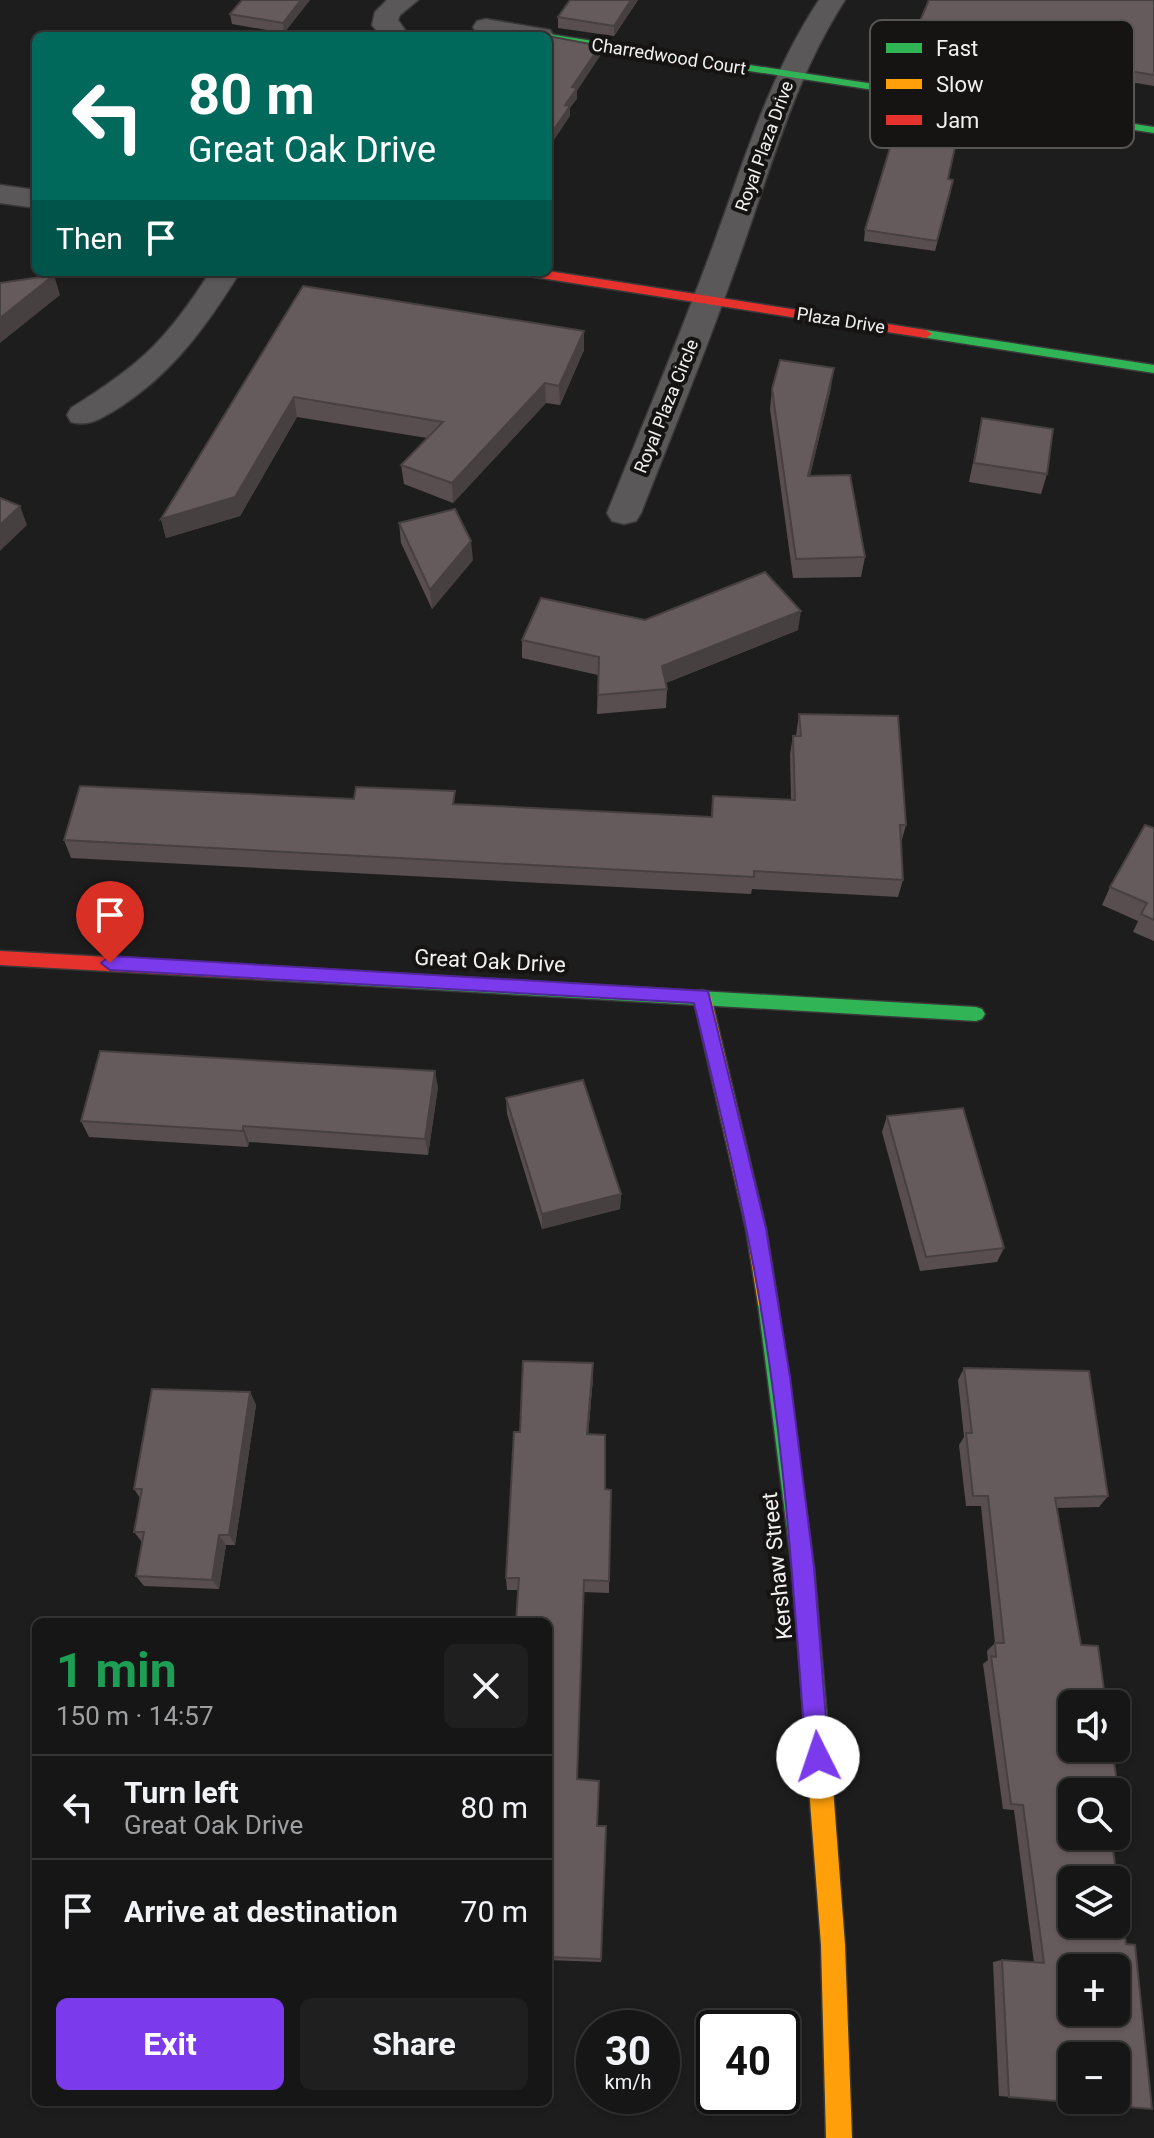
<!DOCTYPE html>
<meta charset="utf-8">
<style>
:root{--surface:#161616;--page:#1f1f1f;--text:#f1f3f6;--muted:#9e9fa1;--line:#353535;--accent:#7c3aed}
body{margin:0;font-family:Roboto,sans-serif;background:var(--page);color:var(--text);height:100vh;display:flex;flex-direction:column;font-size:30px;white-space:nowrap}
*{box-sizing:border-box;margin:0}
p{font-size:26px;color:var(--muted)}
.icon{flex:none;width:44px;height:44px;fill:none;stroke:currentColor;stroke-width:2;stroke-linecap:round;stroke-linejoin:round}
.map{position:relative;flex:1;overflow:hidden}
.drawer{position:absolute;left:32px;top:1618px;width:520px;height:488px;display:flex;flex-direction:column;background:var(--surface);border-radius:12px;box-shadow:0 2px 6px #0004,0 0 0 2px var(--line)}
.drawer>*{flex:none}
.guide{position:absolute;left:32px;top:32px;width:520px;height:244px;border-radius:12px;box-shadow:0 2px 6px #0004,0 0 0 2px var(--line);background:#00695c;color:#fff;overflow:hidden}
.buttons{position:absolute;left:1058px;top:1690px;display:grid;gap:16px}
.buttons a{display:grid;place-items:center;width:72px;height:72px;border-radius:12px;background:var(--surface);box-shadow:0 2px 6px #0004,0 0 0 2px var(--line);font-size:40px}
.speed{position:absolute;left:576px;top:2010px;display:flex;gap:16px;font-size:40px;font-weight:700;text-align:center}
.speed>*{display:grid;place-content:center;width:104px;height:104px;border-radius:50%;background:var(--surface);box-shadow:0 2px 6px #0004,0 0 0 2px var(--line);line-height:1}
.speed small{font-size:20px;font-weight:400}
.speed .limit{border:4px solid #111;border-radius:12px;background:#fff;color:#111}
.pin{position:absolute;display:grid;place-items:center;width:68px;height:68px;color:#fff;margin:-82px -34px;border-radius:50% 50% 50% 0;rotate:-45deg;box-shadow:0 0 8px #0007}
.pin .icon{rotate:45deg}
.me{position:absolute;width:88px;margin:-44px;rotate:356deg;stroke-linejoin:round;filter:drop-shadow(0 0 6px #0008)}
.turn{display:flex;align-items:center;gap:28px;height:168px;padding:0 24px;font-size:36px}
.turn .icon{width:104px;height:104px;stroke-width:2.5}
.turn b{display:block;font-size:56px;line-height:68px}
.then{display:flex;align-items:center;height:76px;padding:0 24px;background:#0003;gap:16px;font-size:30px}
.round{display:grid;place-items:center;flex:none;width:84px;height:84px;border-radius:12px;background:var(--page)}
.summary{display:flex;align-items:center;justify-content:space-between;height:136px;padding:0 24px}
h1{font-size:48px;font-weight:700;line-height:60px;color:#1e9e55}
.primary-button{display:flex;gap:16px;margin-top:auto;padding:16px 24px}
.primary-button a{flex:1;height:92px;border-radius:12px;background:var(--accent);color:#fff;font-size:32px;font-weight:700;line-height:92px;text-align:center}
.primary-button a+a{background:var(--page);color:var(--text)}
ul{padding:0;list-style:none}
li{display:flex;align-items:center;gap:24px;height:104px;padding:0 24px;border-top:2px solid var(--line)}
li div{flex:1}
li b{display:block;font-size:30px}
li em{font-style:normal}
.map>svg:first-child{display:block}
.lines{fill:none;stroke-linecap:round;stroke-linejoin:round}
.street-casing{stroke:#3a3939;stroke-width:3}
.fast-casing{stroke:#3a3939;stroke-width:3}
.slow-casing{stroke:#3a3939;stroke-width:3}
.jam-casing{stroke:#3a3939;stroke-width:3}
.street{fill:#5a5858;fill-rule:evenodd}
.fast{fill:#30b455;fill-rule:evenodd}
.slow{fill:#ff9f0a;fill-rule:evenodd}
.jam{fill:#e5322d;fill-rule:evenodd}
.wall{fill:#584e4f}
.shaded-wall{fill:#474040}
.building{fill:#665b5c;stroke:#474040;stroke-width:2;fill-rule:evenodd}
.route{fill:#7c3aed;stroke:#51269a;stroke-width:2}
.labels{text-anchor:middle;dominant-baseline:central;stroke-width:8;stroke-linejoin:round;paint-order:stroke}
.far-street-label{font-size:18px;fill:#f2f0f0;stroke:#161313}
.street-label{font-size:22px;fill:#f2f0f0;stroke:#161313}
.key{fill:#161313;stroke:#585555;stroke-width:2}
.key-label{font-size:22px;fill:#f2f0f0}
</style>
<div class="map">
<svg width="1154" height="2138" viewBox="0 0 1154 2138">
<rect width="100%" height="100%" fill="#1e1d1d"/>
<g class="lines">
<defs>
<g id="street">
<polygon points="387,0 418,0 400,15 398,20 409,36 381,36 372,25 375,12"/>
<path d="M819,0H845C796,76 773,161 743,246C712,336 676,424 641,513L636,521L624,524L612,521L607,513C643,424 680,336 713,246C744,161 769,76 819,0Z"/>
<polygon points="486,19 550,30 554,36 548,42 548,36 493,36 477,33 473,27 477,21"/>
<polygon points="0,185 36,190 36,208 0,203"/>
<path d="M210,272H240C206,327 172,374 117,409C101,418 90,427 71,422L67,415L71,408C140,365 166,341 210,272Z"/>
</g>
<g id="fast">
<polygon points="548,34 1154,127 1154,133 548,40 548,36 543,36"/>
<polygon points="926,330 1154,365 1154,373 921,337 920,334"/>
<polygon points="268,966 976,1007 982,1009 985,1014 982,1019 976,1021 268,980 262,978 259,973 262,968"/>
<polygon points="768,1295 775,1298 778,1304 814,1568 833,1788 829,1796 821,1800 813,1796 809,1788 792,1568 758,1304 761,1298"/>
</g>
<g id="slow">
<polygon points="702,990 708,992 711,997 766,1229 778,1304 775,1310 768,1313 761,1310 758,1304 746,1229 693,997 696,992"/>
<polygon points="821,1776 829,1780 833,1788 845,1945 852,2138 826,2138 821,1945 809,1788 813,1780"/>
</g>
<g id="jam">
<polygon points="548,271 926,330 932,334 926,338 528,276 522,272"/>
<polygon points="0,951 268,966 274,968 277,973 274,978 268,980 0,965"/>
</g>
</defs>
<use href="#street" class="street-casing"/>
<use href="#fast" class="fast-casing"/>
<use href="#slow" class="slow-casing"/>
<use href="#jam" class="jam-casing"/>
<use href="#street" class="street"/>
<use href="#fast" class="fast"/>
<use href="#slow" class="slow"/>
<use href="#jam" class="jam"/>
</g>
<g class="wall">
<polygon points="310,0 284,33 232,24 230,14"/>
<polygon points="638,0 614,36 558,28 558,17"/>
<polygon points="1154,0 1154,86 976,56 968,90 911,82 920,49 912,47 913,37"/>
<polygon points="948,179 951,191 935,251 864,241 865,230"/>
<polygon points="303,286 584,331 584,350 560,405 546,403 453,503 404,484 401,465 427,438 297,417 240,516 166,538 161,519"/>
<polygon points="831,388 810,476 865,557 861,577 793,578 770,409 772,389"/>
<polygon points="982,418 1047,474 1041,494 969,482"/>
<polygon points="399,523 473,560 432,609 401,543"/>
<polygon points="645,620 798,630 666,683 667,689 666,708 597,714 598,675 522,658 522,640"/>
<polygon points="799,714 906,825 901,843 903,880 898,897 752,889 751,894 71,858 64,840 456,804 711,817 713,796 791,800 790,754 793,736 796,736"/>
<polygon points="1154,828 1154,941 1133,932 1138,921 1102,905 1110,887"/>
<polygon points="438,1087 428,1155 249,1142 248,1147 89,1137 81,1121"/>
<polygon points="506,1098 621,1194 620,1209 542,1229 507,1114"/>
<polygon points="887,1116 1004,1248 997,1262 920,1271 882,1132"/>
<polygon points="964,1368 1108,1496 1099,1507 1057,1508 1081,1645 1121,1809 1116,1811 1116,1792 1072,1792 1126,1944 1152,2109 999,2096 993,1962 1002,1960 1034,1963 1014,1810 1003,1809 983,1664 988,1660 987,1651 995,1643 981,1506 966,1506 959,1445 964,1437 958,1380"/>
<polygon points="593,1378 588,1435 605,1489 609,1581 609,1593 583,1592 577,1779 597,1826 601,1962 548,1960 548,1622 518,1590 507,1590 506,1578"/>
<polygon points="250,1392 256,1405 235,1545 226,1545 219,1589 144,1586 136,1576 142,1542 134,1532 140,1498 134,1489"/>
</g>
<g class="shaded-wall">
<polygon points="301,0 310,0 284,33 283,23"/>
<polygon points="631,0 638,0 614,36 614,26"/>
<polygon points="600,46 600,56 577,91 577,99 570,108 570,116 548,149 548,138 565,105 572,87"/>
<polygon points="54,275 60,295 0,343 0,318"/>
<polygon points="584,331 584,350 560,405 559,386"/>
<polygon points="834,368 831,388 805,496 808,476"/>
<polygon points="545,383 546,403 453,503 452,483"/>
<polygon points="294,397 297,417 240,516 166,538 161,519"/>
<polygon points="20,506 27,525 0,551 0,525"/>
<polygon points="471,541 473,560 432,609 430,590"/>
<polygon points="801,611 798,630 661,685 662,666"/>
<polygon points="435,1071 438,1087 428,1155 425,1139"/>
<polygon points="243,1126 249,1142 248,1147 243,1131"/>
<polygon points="621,1194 620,1209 542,1229 542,1214"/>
<polygon points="593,1363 593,1378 587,1449 587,1434"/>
<polygon points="250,1392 256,1405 235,1545 229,1535"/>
<polygon points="219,1535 226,1545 219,1589 212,1580"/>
</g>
<g class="building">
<polygon points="242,0 301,0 283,23 230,14"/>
<polygon points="570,0 631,0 614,26 558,17"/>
<polygon points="929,0 1154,0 1154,75 978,46 970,80 913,71 923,39 913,37"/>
<polygon points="548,36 600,46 572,87 577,88 565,105 570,106 548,138"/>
<polygon points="907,92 965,101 948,179 953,180 937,241 865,230"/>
<polygon points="54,275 0,318 0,283"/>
<polygon points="303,286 584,331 559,386 545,383 452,483 401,465 443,422 294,397 235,497 161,519"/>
<polygon points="780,360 834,368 808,476 850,475 865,557 796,559 772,389"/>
<polygon points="982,418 1053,429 1047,474 974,463"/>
<polygon points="0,498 20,506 0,525"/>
<polygon points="455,509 471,541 430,590 399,523"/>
<polygon points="765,572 801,611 662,666 667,689 598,695 599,657 522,640 541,598 645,620"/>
<polygon points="799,714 898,716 906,825 900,825 903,880 754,871 754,877 64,840 80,786 354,799 356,787 455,791 453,804 712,817 713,796 795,800 793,736 801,736"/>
<polygon points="1145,825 1154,828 1154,920 1141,914 1147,903 1110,887"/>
<polygon points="100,1051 435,1071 425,1139 243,1126 243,1131 81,1121"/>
<polygon points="583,1080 621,1194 542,1214 506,1098"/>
<polygon points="963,1108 1004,1248 926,1257 887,1116"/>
<polygon points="523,1361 593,1363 587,1434 605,1435 605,1489 611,1490 609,1581 584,1580 577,1779 599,1781 597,1826 606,1826 601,1959 548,1957 548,1622 516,1622 519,1578 506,1578 514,1432 520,1432"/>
<path d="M964,1368L1089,1371L1108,1496L1055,1498L1081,1645L1098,1646L1106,1704H1072V1748H1112L1121,1809L1116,1808V1792H1072V1836H1111L1126,1944L1135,1945L1152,2109L1009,2097L1002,1960L1044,1963L1023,1805L1011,1804L991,1656L996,1657L995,1643H1004L988,1496H973L966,1433H972ZM1072,1880H1116V1924H1072ZM1072,1968H1116V2012H1072ZM1072,2056H1116V2100H1072Z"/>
<polygon points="152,1389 250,1392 229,1535 219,1535 212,1580 136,1576 144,1532 134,1532 142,1489 134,1489"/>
</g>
<path class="route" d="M110,956L708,991L766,1229L790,1377L814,1568L829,1757L826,1765L818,1768L810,1765L806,1757C793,1580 782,1401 746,1228C731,1153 712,1078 694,1003L110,970L101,963Z"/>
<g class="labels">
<g class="far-street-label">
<text transform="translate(669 56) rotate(9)">Charredwood Court</text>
<text transform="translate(764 146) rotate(-70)">Royal Plaza Drive</text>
<text transform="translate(841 320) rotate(9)">Plaza Drive</text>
<text transform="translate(666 406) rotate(-68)">Royal Plaza Circle</text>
</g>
<g class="street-label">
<text transform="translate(490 961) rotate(3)">Great Oak Drive</text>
<text transform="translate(777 1566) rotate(-96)">Kershaw Street</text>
</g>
</g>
<rect x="870" y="20" width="264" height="128" rx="12" class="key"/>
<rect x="886" y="43" width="36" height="10" fill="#30b455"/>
<rect x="886" y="79" width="36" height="10" fill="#ff9f0a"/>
<rect x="886" y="115" width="36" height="10" fill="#e5322d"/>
<g class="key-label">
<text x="936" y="56">Fast</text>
<text x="936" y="92">Slow</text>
<text x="936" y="128">Jam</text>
</g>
</svg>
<div class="buttons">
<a><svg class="icon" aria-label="sound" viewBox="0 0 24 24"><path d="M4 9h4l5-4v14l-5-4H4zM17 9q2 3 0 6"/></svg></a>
<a><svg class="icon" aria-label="search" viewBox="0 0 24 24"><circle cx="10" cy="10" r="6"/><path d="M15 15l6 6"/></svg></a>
<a><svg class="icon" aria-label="layers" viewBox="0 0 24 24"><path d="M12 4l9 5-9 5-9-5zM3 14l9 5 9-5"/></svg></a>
<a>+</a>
<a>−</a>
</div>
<div class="speed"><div>30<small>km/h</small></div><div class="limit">40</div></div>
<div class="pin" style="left:110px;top:963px;background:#d93025"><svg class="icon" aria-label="arrive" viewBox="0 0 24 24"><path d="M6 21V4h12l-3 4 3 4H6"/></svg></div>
<svg class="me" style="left:818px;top:1757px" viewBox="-20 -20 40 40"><circle r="19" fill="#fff"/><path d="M0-13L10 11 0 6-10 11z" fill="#7c3aed"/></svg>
<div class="guide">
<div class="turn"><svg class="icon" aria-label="left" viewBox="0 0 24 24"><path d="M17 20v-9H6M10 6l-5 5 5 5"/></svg><div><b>80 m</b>Great Oak Drive</div></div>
<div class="then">Then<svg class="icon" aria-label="arrive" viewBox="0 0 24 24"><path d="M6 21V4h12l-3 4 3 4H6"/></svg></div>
</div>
<section class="drawer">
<div class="summary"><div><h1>1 min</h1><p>150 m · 14:57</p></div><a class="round"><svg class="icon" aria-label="close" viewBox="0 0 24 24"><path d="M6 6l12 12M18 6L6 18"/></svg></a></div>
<ul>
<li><svg class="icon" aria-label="left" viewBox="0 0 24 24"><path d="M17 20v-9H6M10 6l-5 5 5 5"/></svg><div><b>Turn left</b><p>Great Oak Drive</p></div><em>80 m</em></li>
<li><svg class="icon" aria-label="arrive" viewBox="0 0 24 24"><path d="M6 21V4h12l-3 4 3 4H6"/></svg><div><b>Arrive at destination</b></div><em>70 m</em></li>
</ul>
<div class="primary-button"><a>Exit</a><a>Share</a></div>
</section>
</div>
